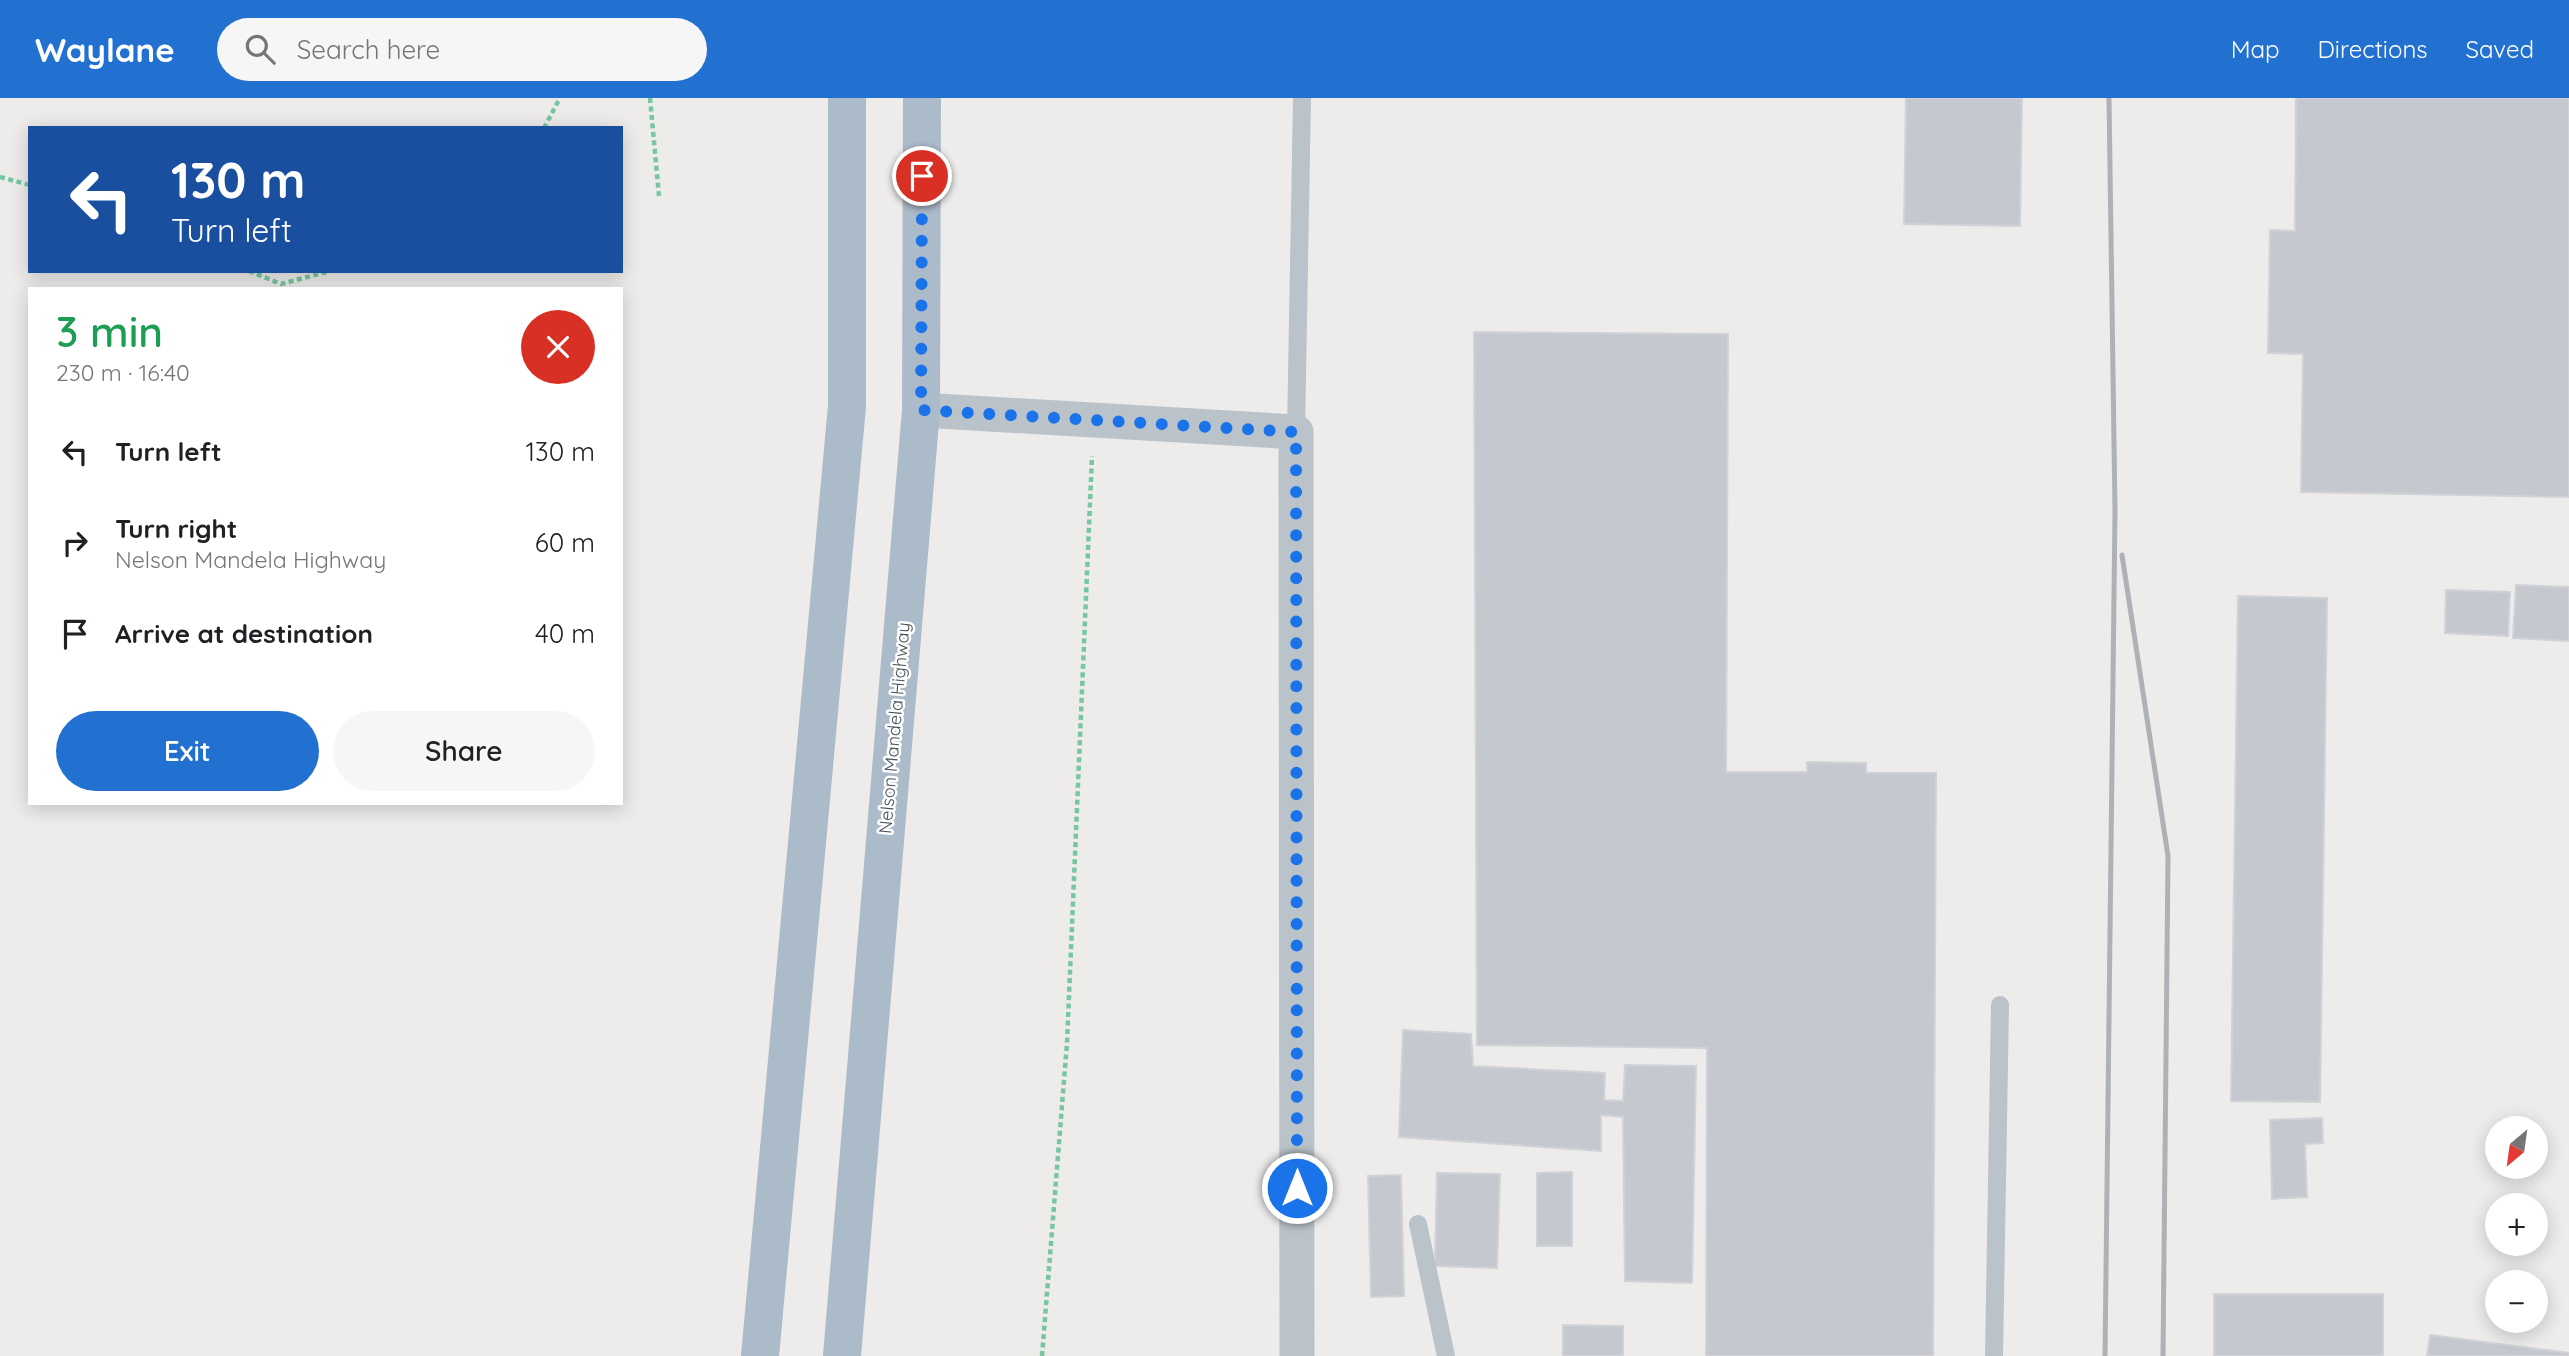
<!DOCTYPE html>
<meta charset="utf-8">
<style>
:root{--surface:#fff;--page:#f6f6f6;--text:#202124;--muted:#757577;--accent:#2271d1}
body{margin:0;font-family:Quicksand,sans-serif;background:var(--page);color:var(--text);height:100vh;display:flex;flex-direction:column;font-size:26px;white-space:nowrap}
*{box-sizing:border-box;margin:0}
p{font-size:23px;color:var(--muted)}
.icon{flex:none;width:38px;height:38px;fill:none;stroke:currentColor;stroke-width:2;stroke-linecap:round;stroke-linejoin:round}
.map{position:relative;flex:1;overflow:hidden}
.details{position:absolute;left:28px;top:189px;width:595px;height:518px;display:flex;flex-direction:column;background:var(--surface);border-radius:0px;box-shadow:0 4px 18px #0003}
.details>*{flex:none}
.banner{position:absolute;left:28px;top:28px;width:595px;height:147px;border-radius:0px;box-shadow:0 4px 18px #0003;background:#1a4fa0;color:#fff;overflow:hidden}
.needle{width:46px;rotate:209deg}
.fabs{position:absolute;left:2485px;top:1018px;display:grid;gap:14px}
.fabs a{display:grid;place-items:center;width:63px;height:63px;border-radius:50%;background:var(--surface);box-shadow:0 4px 18px #0003;font-size:35px}
.pin{position:absolute;display:grid;place-items:center;width:60px;height:60px;color:#fff;margin:-30px;border:4px solid #fff;border-radius:50%;box-shadow:0 2px 7px #0007}
.me{position:absolute;width:77px;margin:-38px;rotate:0deg;stroke-linejoin:round;filter:drop-shadow(0 0 5px #0008)}
.turn{display:flex;align-items:center;gap:24px;height:147px;padding:0 28px;font-size:32px}
.turn .icon{width:91px;height:91px;stroke-width:2.5}
.turn b{display:block;font-size:49px;line-height:60px}
.round{display:grid;place-items:center;flex:none;width:74px;height:74px;border-radius:37px;background:var(--page)}
.overview{display:flex;align-items:center;justify-content:space-between;height:119px;padding:0 28px}
h1{font-size:42px;font-weight:600;line-height:52px;color:#1e9e55}
.cta{display:flex;gap:14px;margin-top:auto;padding:14px 28px}
.cta a{flex:1;height:80px;border-radius:42px;background:var(--accent);color:#fff;font-size:28px;font-weight:600;line-height:80px;text-align:center}
.cta a+a{background:var(--page);color:var(--text)}
ul{padding:0;list-style:none}
li{display:flex;align-items:center;gap:21px;height:91px;padding:0 28px}
li div{flex:1}
li b{display:block;font-size:26px}
li em{font-style:normal}
header{display:flex;align-items:center;gap:42px;box-sizing:border-box;height:98px;padding:0 35px;background:var(--accent);color:#fff}
header strong{font-size:33px}
nav{display:flex;gap:38px;margin-inline-start:auto;font-size:24px}
.search{width:490px;height:63px;background:var(--page);display:flex;align-items:center;gap:18px;box-sizing:border-box;padding:0 24px;border-radius:38px;color:var(--muted);font-size:26px}
.map>svg:first-child{display:block}
.building{fill:#c5c8ce;stroke:#d0d2d7;stroke-width:2}
.lines{fill:none;stroke-linecap:round;stroke-linejoin:round}
.path{stroke:#75c79d;stroke-width:4.5;stroke-dasharray:5 3.5;stroke-linecap:butt}
.lane{stroke:#bac3ca;stroke-width:18}
.street{stroke:#bac3ca;stroke-width:35}
.primary{stroke:#acbbca;stroke-width:38}
.rail{stroke:#aeb1b6;stroke-width:5}
.route{stroke:#1a73e8;stroke-width:12;stroke-dasharray:0 21.6}
.labels{text-anchor:middle;dominant-baseline:central;stroke-width:5;stroke-linejoin:round;paint-order:stroke}
.street-label{font-size:18px;fill:#454f57;stroke:#fff}
</style>
<header>
<strong>Waylane</strong>
<div class="search"><svg class="icon" aria-label="search" viewBox="0 0 24 24"><circle cx="10" cy="10" r="6"/><path d="M15 15l6 6"/></svg>Search here</div>
<nav><a>Map</a><a>Directions</a><a>Saved</a></nav>
</header>
<div class="map">
<svg width="2569" height="1258" viewBox="0 0 2569 1258">
<rect width="100%" height="100%" fill="#eeebeb"/>
<g class="building">
<polygon points="1906,0 2022,0 2020,128 1904,126"/>
<polygon points="2296,0 2569,0 2569,399 2301,394 2303,256 2268,255 2270,132 2295,133"/>
<polygon points="1474,234 1728,236 1726,674 1807,674 1807,664 1866,665 1866,675 1936,675 1933,1258 1706,1258 1707,950 1477,947"/>
<polygon points="2516,487 2569,489 2569,543 2513,540"/>
<polygon points="2446,492 2510,494 2508,538 2445,535"/>
<polygon points="2238,498 2327,500 2320,1004 2231,1003"/>
<polygon points="1403,932 1471,936 1473,968 1605,975 1604,1002 1623,1003 1625,967 1696,968 1692,1185 1625,1183 1623,1019 1601,1017 1601,1053 1399,1039"/>
<polygon points="2322,1020 2323,1045 2305,1046 2307,1099 2272,1101 2270,1022"/>
<polygon points="1572,1074 1572,1148 1537,1148 1537,1075"/>
<polygon points="1437,1075 1500,1076 1497,1170 1435,1168"/>
<polygon points="1401,1077 1404,1198 1371,1199 1368,1078"/>
<rect x="2214" y="1196" width="169" height="62"/>
<polygon points="1563,1227 1623,1228 1623,1258 1563,1258"/>
<polygon points="2430,1237 2569,1255 2569,1258 2427,1258"/>
</g>
<g class="lines">
<g class="path">
<polyline points="650,0 659,98"/>
<polyline points="544,30 560,0"/>
<polyline points="0,79 30,87"/>
<polyline points="249,173 281,186 330,173"/>
<polyline points="1042,1258 1067,945 1092,358"/>
</g>
<g class="lane">
<polyline points="1296,334 1302,0"/>
<polyline points="1418,1126 1446,1258"/>
<polyline points="1994,1258 2000,907"/>
</g>
<polyline class="street" points="921,312 1296,334 1297,1258"/>
<g class="primary">
<polyline points="760,1258 847,308 847,0"/>
<polyline points="842,1258 921,312 922,0"/>
</g>
<g class="rail">
<polyline points="2122,457 2168,758 2163,1258"/>
<polyline points="2105,1258 2115,413 2109,0"/>
</g>
</g>
<g class="lines">
<polyline class="route" points="922,78 921,312 1296,334 1297,1090"/>
</g>
<g class="labels">
<g class="street-label">
<text transform="translate(894 630) rotate(-85)">Nelson Mandela Highway</text>
</g>
</g>
</svg>
<div class="fabs">
<a><svg class="needle" viewBox="-14 -14 28 28"><path d="M0-13l5 13h-10z" fill="#e53935"/><path d="M0 13l5-13h-10z" fill="#757577"/></svg></a>
<a>+</a>
<a>−</a>
</div>
<div class="pin" style="left:922px;top:78px;background:#d93025"><svg class="icon" aria-label="arrive" viewBox="0 0 24 24"><path d="M6 21V4h12l-3 4 3 4H6"/></svg></div>
<svg class="me" style="left:1297px;top:1090px" viewBox="-20 -20 40 40"><circle r="17" fill="#1a73e8" stroke="#fff" stroke-width="3"/><path d="M0-11L8 9 0 5-8 9z" fill="#fff"/></svg>
<div class="banner">
<div class="turn"><svg class="icon" aria-label="left" viewBox="0 0 24 24"><path d="M17 20v-9H6M10 6l-5 5 5 5"/></svg><div><b>130 m</b>Turn left</div></div>
</div>
<section class="details">
<div class="overview"><div><h1>3 min</h1><p>230 m · 16:40</p></div><a class="round" style="background:#d93025;color:#fff"><svg class="icon" aria-label="close" viewBox="0 0 24 24"><path d="M6 6l12 12M18 6L6 18"/></svg></a></div>
<ul>
<li><svg class="icon" aria-label="left" viewBox="0 0 24 24"><path d="M17 20v-9H6M10 6l-5 5 5 5"/></svg><div><b>Turn left</b></div><em>130 m</em></li>
<li><svg class="icon" aria-label="right" viewBox="0 0 24 24"><path d="M7 20v-9h11M14 6l5 5-5 5"/></svg><div><b>Turn right</b><p>Nelson Mandela Highway</p></div><em>60 m</em></li>
<li><svg class="icon" aria-label="arrive" viewBox="0 0 24 24"><path d="M6 21V4h12l-3 4 3 4H6"/></svg><div><b>Arrive at destination</b></div><em>40 m</em></li>
</ul>
<div class="cta"><a>Exit</a><a>Share</a></div>
</section>
</div>
